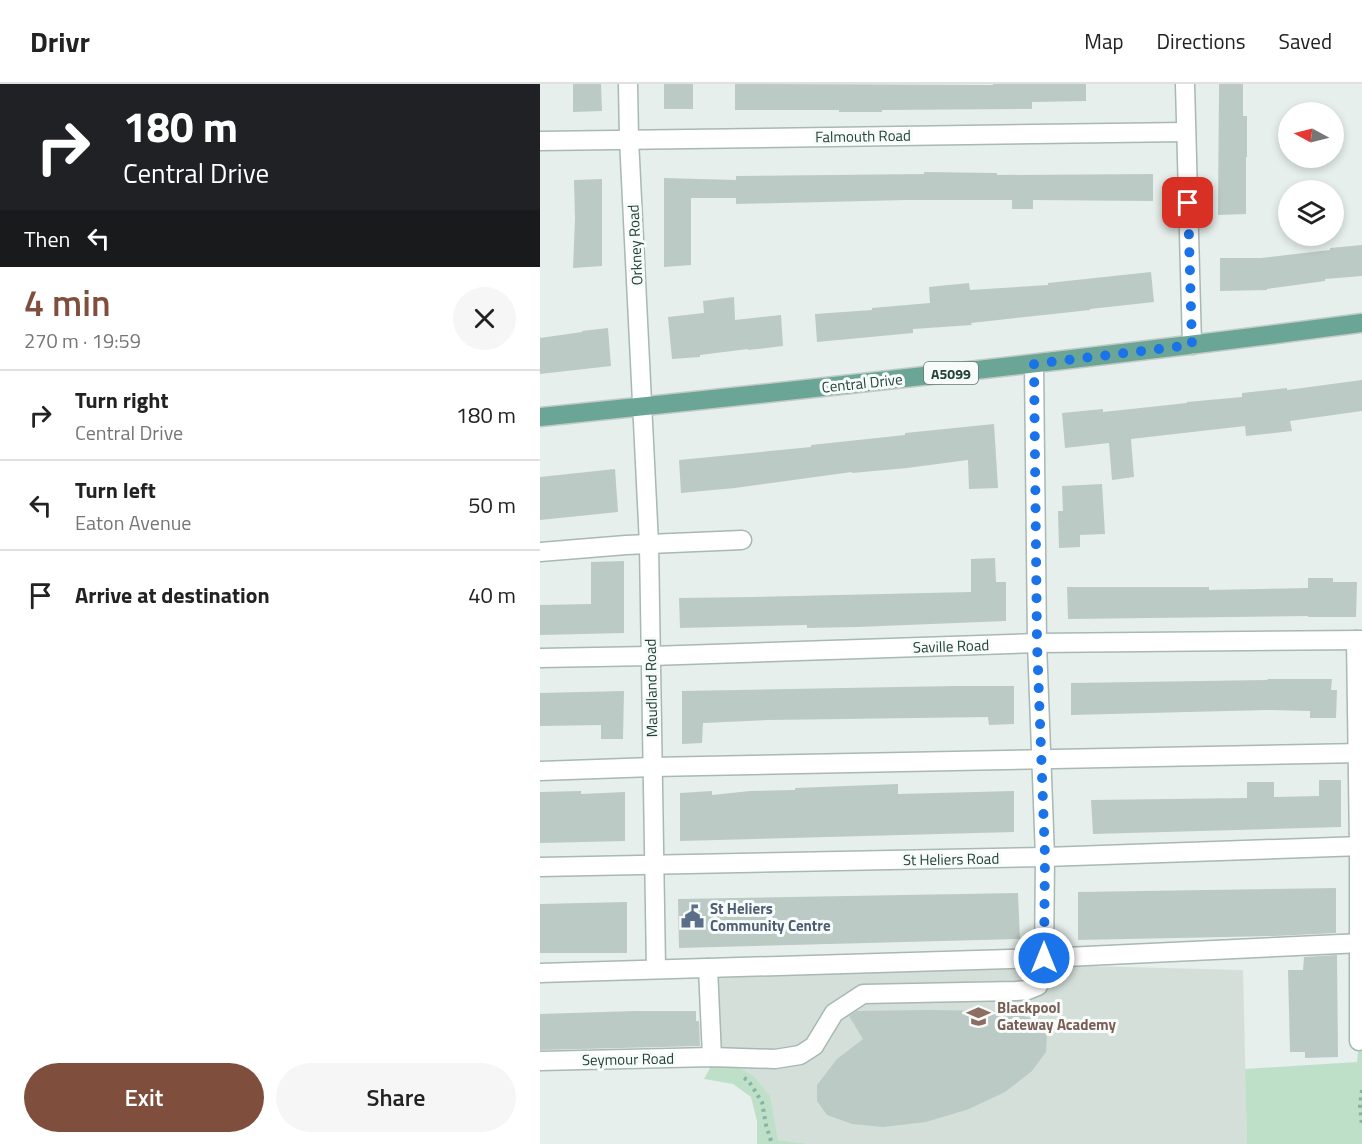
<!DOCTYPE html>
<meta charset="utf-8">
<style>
:root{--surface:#fff;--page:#f6f6f6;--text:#222;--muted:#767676;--line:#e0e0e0;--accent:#804e3d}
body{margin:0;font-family:"Titillium Web",sans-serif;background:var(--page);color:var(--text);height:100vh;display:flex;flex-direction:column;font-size:22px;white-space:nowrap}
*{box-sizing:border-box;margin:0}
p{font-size:20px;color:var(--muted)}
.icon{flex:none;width:33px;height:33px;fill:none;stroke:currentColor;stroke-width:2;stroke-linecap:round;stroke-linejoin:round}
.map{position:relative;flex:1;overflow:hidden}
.panel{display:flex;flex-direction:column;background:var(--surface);width:540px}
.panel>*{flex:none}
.banner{background:#202124;color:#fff;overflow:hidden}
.needle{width:39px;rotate:277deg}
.buttons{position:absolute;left:738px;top:18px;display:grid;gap:12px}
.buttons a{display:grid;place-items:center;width:66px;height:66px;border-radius:50%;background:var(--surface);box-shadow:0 3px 9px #0003;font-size:30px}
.pin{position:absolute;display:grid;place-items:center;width:51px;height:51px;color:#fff;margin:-26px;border-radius:12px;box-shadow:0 3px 9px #0006}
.me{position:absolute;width:66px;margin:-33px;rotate:0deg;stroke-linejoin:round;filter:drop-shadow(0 0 4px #0008)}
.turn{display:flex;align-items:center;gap:21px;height:126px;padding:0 24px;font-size:27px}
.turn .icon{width:78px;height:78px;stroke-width:2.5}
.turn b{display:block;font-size:42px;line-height:51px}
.then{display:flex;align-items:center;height:57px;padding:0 24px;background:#0003;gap:12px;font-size:22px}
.round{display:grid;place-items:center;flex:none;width:63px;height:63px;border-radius:32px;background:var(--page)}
.headline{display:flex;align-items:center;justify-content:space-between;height:102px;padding:0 24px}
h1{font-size:36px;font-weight:600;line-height:45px;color:var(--accent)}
.primary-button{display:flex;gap:12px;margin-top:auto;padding:12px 24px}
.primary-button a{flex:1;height:69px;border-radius:36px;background:var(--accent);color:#fff;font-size:24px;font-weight:600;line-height:69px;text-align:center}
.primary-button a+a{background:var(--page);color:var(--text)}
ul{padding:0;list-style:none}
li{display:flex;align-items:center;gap:18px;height:90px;padding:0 24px;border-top:2px solid var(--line)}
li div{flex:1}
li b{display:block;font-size:22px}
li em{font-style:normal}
header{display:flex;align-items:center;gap:36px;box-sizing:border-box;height:84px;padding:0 30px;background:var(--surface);border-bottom:2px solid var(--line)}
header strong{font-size:28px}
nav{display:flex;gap:33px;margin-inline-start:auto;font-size:21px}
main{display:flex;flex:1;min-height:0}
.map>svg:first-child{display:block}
.built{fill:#d4dfda}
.park{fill:#bfe0c8}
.building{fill:#bbcac4}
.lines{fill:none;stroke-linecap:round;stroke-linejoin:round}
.minor-casing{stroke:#a8b8b2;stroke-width:21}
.major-casing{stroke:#c2cac8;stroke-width:21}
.path{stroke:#86b3a5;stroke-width:4;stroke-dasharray:3 4.5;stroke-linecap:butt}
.minor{stroke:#fff;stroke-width:18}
.major{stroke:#6aa596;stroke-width:18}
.route{stroke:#1a73e8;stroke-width:10;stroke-dasharray:0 18}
.labels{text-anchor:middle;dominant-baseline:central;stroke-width:6;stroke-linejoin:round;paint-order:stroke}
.shield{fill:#f7fbf9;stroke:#637a73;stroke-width:1.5}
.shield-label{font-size:14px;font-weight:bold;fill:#24423a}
.street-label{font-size:15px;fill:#24423a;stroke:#f7fbf9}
.service-label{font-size:15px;font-weight:bold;fill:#4e5e75;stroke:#f7fbf9;text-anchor:start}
.education-label{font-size:15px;font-weight:bold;fill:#785e54;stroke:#f7fbf9;text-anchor:start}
</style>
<header>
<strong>Drivr</strong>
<nav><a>Map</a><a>Directions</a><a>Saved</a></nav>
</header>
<main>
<section class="panel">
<div class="banner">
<div class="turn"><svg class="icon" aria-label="right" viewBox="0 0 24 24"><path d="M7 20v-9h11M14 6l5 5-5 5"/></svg><div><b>180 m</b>Central Drive</div></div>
<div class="then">Then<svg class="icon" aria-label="left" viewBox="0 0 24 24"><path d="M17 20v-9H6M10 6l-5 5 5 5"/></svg></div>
</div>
<div class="headline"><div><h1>4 min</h1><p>270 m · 19:59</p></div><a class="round"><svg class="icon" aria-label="close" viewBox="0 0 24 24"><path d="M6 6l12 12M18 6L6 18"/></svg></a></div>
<ul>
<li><svg class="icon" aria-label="right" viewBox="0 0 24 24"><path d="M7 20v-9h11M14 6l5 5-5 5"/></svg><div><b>Turn right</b><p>Central Drive</p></div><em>180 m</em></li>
<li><svg class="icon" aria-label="left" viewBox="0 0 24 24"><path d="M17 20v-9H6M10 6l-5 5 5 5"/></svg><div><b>Turn left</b><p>Eaton Avenue</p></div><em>50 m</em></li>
<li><svg class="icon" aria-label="arrive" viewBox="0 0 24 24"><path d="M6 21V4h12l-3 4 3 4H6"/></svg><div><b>Arrive at destination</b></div><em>40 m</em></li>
</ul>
<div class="primary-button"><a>Exit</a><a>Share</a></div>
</section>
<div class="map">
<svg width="822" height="1060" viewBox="0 0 822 1060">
<rect width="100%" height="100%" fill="#e6efeb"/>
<polygon class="built" points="507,881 703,886 707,1060 270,1060 238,1056 229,1012 214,992 176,973 174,891"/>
<g class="park">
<polygon points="822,956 822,1060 707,1060 705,985 817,978 819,957"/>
<polygon points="176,973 182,974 214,992 230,1012 238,1056 270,1060 217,1060 217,1037 211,1013 193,1000 164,995"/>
</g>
<g class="building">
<polygon points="33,0 61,0 62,27 33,28"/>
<rect x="124" y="0" width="29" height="25"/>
<polygon points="195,0 453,1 453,0 546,0 546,17 492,18 492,25 342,26 342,28 299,28 299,26 195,26"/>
<polygon points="679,0 703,0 703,32 707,32 707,73 706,73 706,130 678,131"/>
<polygon points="384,88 457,89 457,91 613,90 613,117 493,116 493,125 472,125 472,116 366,116 196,120 196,114 151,114 151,181 124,183 124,94 196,96 196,92 384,90"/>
<polygon points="62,95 62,182 33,184 35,135 34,96"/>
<polygon points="822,161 822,192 785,195 785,197 727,205 727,206 680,207 680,174 721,174 790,166 790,164"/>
<polygon points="611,188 614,218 550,225 550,226 431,239 432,241 373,245 373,249 277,258 275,230 332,226 332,224 390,219 389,203 429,199 430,206 508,201 508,199"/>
<polygon points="194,213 195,236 241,231 243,262 208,266 208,265 160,271 160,273 132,275 128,233 164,229 163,217"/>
<polygon points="68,244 71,282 0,290 0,254 42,248 42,247"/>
<polygon points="822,296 822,327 750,337 752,347 706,352 705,342 591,355 594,393 572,396 569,359 525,364 522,329 563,325 563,328 647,319 647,318 702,313 702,309 747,304 747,306"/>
<polygon points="454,340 458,404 429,405 428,376 367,384 312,389 312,388 195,404 141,409 139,376 271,363 271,361 365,351 365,349"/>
<polygon points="75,385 78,428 0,436 0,393"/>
<polygon points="562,400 565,450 540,451 540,463 519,464 518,427 523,427 522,402"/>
<polygon points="455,474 456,498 466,498 466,537 317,543 267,544 267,541 140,544 139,514 213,513 431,508 431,475"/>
<polygon points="84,477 84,549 0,551 0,521 51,520 51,478"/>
<polygon points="768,494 793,494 793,498 817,498 816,533 768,533 768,532 528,535 527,503 669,503 669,506 768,504"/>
<polygon points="728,595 792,595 791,606 797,606 796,634 770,634 770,627 727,626 531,631 531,599 727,596"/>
<polygon points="414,602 474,602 474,640 449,641 448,633 228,636 163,639 162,659 142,660 142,607"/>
<polygon points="84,607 83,655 61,655 61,641 0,642 0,609"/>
<polygon points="779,696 801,696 801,743 553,750 551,716 707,714 707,698 734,698 734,713 779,712"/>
<polygon points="358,700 358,710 474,707 474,748 140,757 140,709 172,707 172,711 210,707 255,706 255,704"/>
<polygon points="41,707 41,710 85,708 85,757 0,759 0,708"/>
<polygon points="796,804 796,849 735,852 538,856 538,808"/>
<polygon points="478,809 480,855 139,864 138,815"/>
<polygon points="87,818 87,869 0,869 0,820"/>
<polygon points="797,871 798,973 765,974 765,968 750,968 748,886 763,886 764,873"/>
<polygon points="386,926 467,927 490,934 507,951 506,968 492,987 465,1008 429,1025 386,1038 343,1043 312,1040 287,1031 277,1017 277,1001 297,975 323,955 309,932 317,927"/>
<polygon points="95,927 156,927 156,937 159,937 160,962 0,966 0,930"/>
</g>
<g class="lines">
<defs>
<g id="minor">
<polyline points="88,0 89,55 109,460 116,885"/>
<polyline points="645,0 652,261"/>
<polyline points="0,57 646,48"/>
<polyline points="0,468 86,461 202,456"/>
<polyline points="816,556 819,762 819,957 822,956"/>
<polyline points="0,574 111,572 497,559 822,556"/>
<polyline points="0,687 113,683 822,669"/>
<polyline points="0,783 505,773 822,762"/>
<polyline points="168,884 172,973"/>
<polyline points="0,889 504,874 822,859"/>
<polyline points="0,977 172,973 235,975 260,971 274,962 294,929 323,910 476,907 488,906 498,902 502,891 504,874 505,773 497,559 494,280"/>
</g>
<path id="major" d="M0,333C274,305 549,275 822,239"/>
</defs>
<use href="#minor" class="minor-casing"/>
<use href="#major" class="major-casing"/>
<g class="path">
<polyline points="204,994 208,996 222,1018 226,1041 232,1060"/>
<polyline points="822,1006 820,1021 822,1042"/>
</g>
<use href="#minor" class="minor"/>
<use href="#major" class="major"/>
</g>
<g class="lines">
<polyline class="route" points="504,874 505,772 497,559 494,280 652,261 648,119"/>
</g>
<defs>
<symbol id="civic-bare" viewBox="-9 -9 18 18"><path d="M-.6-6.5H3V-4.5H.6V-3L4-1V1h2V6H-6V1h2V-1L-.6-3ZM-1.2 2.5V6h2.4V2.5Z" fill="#5c6f8a" stroke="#f7fbf9" stroke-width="2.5" paint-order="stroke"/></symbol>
<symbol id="school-bare" viewBox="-9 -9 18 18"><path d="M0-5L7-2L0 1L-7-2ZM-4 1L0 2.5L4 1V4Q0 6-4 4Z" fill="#8d6e63" stroke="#f7fbf9" stroke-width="2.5" paint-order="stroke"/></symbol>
</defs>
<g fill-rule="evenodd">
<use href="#civic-bare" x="136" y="816" width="33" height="33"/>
<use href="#school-bare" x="422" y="916" width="33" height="33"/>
</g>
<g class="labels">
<rect class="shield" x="384" y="278" width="54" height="22" rx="4.5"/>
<g class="shield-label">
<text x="411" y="289">A5099</text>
</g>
<g class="street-label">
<text transform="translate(323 52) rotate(-1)">Falmouth Road</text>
<text transform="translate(95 161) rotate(-93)">Orkney Road</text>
<text transform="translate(322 299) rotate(-6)">Central Drive</text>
<text transform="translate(411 562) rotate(-2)">Saville Road</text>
<text transform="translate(111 604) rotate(-91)">Maudland Road</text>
<text transform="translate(411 775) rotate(-1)">St Heliers Road</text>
<text transform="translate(88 975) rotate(-1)">Seymour Road</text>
</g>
<g class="service-label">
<text x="170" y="824">St Heliers<tspan x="170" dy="17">Community Centre</tspan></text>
</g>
<g class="education-label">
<text x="457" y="923">Blackpool<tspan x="457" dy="17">Gateway Academy</tspan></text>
</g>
</g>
</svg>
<div class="buttons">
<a><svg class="needle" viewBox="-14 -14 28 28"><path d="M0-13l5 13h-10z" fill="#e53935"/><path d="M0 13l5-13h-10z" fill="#767676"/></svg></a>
<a><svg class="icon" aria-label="layers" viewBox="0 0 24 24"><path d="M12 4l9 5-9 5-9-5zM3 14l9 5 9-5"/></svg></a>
</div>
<div class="pin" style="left:648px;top:119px;background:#d93025"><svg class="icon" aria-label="arrive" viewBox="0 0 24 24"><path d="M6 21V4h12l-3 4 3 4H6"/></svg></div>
<svg class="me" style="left:504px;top:874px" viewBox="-20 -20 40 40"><circle r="17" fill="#1a73e8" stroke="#fff" stroke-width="3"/><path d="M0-11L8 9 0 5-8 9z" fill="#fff"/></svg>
</div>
</main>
